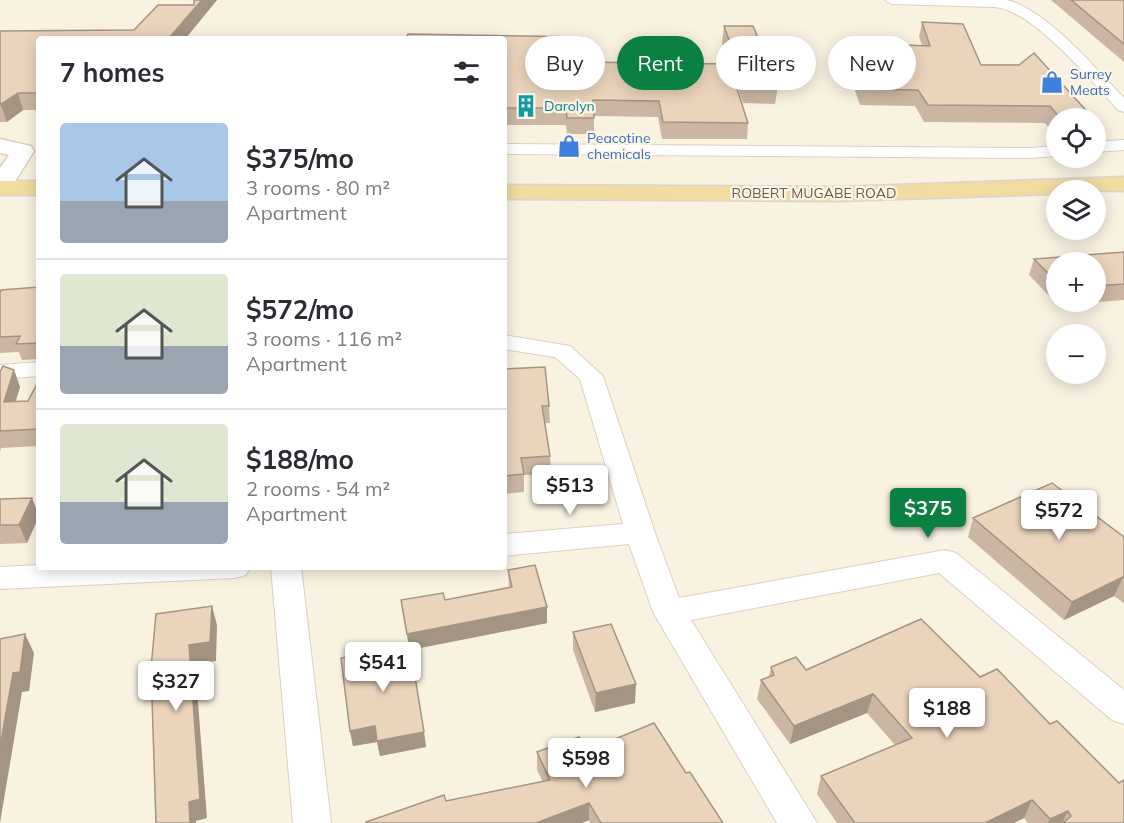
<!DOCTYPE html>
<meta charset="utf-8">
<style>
body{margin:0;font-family:Mulish,sans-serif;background:#f7f7f7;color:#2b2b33;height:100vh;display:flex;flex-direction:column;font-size:22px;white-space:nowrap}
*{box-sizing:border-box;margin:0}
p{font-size:20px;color:#7c7c81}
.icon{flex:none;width:33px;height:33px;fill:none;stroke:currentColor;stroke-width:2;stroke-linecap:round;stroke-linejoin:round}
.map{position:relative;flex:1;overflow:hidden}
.panel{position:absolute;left:36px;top:36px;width:471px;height:534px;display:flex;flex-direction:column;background:#fff;border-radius:6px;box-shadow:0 3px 15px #0003}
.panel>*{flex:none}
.top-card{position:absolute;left:525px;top:36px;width:508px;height:54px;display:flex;gap:12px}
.fabs{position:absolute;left:1046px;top:108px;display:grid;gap:12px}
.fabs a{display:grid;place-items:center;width:60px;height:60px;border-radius:50%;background:#fff;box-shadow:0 3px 15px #0003;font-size:30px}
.price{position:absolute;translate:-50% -51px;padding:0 14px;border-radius:6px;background:#fff;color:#222;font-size:20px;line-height:39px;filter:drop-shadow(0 2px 3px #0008)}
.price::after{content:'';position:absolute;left:50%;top:36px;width:18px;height:14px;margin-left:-9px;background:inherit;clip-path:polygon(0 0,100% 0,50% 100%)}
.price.on{background:#0b8043;color:#fff}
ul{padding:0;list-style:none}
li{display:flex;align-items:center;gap:18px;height:150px;padding:0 24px}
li+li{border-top:2px solid #e1e1e2}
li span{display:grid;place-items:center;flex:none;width:168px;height:120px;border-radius:6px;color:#555}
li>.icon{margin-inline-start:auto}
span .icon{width:72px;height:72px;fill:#fffc;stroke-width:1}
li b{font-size:26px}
h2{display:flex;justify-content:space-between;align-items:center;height:72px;padding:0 24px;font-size:26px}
.tag{padding:0 21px;border-radius:27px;background:#fff;box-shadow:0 3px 15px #0003;font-size:21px;line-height:54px}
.tag.on{background:#0b8043;color:#fff}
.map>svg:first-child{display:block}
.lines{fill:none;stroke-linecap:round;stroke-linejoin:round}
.street-casing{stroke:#dccfbe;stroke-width:2}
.secondary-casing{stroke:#ddceba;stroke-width:3}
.primary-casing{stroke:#d9d4d0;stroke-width:3}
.street{fill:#fff;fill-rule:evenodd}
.secondary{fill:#fff;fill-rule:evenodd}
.primary{fill:#f1dca0;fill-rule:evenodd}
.wall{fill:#cab6a2;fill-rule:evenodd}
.shaded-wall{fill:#a49484}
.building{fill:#ebd4bc;stroke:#a49484;stroke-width:1.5}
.labels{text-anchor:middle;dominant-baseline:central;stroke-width:4.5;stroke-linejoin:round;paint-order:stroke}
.far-shop-label{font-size:14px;fill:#366cbe;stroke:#fcf6e6;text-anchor:start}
.far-culture-label{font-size:14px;fill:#0d838f;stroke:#fcf6e6;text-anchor:start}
.far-street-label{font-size:14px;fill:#6d5b4b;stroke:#fcf6e6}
</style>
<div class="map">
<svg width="1124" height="823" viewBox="0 0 1124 823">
<rect width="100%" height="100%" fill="#f9f2e1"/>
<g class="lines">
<!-- street casing -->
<g class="street-casing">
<path id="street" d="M885,0H1007C1047,10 1095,68 1124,98V112L1118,110C1091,81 1034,11 995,7L892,4Z
M1124,140V150L1095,152V142Z
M504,144L1030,148L1056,146V156L1030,158L504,154Z
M504,335L570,346L603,376L655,533L679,598L945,550L956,553L1124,690V724L1112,720L939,573L691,620L817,823H777L653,612L629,544L504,556V534L623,524L580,379L555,357L504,349Z
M39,362V376L0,379V365Z
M39,565V567H250L246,575L235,578L0,589V567Z
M271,567H301L331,823H293Z"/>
</g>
<!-- secondary casing -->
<g class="secondary-casing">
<path id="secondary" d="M0,139L31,146L34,151L9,191L0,193V168L9,155L0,153Z"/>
</g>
<!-- primary casing -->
<g class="primary-casing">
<path id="primary" d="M1124,177V191L1056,190V194L838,201L504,199V185L838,187Z
M0,181H39V195H0Z"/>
</g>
<!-- street -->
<use href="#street" class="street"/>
<!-- secondary -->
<use href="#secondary" class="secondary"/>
<!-- primary -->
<use href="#primary" class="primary"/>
</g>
<!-- wall -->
<path class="wall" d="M194,0H217L185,39H39V110H23L7,122H0V31L134,30L194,5Z
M1051,0H1124V62Z
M922,22L981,65L1093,118H1056V135H1055L1045,123L924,122L915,106L860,105L844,59L846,43L922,45L919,37Z
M724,26L778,86L775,104L743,103L722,43Z
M504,39L581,62L748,123L747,139H662L658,117L594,116V134H567L566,125H504Z
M1124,252V300L1058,305L1029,275L1034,259ZM1056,262H1095V302H1056Z
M39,287V359L22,360L19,352L0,353V293Z
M504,369L549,406L550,423H545L550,456L551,474L524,475V492L504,494Z
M14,370L20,387L16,401H28L39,380V446L1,448L0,452V372Z
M32,498L39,516L27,543L0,544V499Z
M973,518L1124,537V603L1114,596L1064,620L968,537Z
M508,570L547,607V623L411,650L426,747L380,756L377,742L353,746L350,731L409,646L401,600H445L509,588Z
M921,619L1124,823H1028L1024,818L1014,823H837L817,794L821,776L895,745L867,713L790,744L757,699L761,680L769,677L771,667L806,670Z
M573,632L635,703L595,712L573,650Z
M586,751L686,773L723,823H590L589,820L582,823H366L446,801L543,782L537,770V752Z"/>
<!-- shaded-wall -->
<path class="shaded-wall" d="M202,0H217L185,39H168Z
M18,93L23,110L7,122L1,105Z
M14,370L20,387L10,418L4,402Z
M32,498L39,516L27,543L19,525Z
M1123,577L1114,596L1064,620L1072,602Z
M212,606L217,625L216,661L195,664L207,818L196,821V823H190L189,802V645Z
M547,607V623L409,650L407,634Z
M25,634L34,653L29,691L22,692L0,823V747L13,673Z
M636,684L635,703L595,712L596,693Z
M873,694L867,713L790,744L794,726Z
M375,726L424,732L426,747L380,756L377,742L353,746L350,731Z
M1032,800L1024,818L1014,823H985Z
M589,803V820L582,823H536Z
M1068,811L1062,823H1048L1050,819Z"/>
<!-- building -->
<path class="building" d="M194,0H202L168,39H39V93H18L0,105V31L134,30L158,5H194Z
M1071,0H1124V44Z
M922,22L963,24L981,65H1019L1034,53L1093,118H1060L1050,106L928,105L918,90L863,89L846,43L930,46Z
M724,26H753L778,86L745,85Z
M408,34L582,37L581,62L729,64L748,123L663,122L659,101L593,100L594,118H567L566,108H504V39H406Z
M1124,252V284L1095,286V262H1056V281L1034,259Z
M39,287V343L16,344L20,336L0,337V293L1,290Z
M3,366L14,370L4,402L28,401L39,380V429L0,431V372Z
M545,367L549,406H542L550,456L521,458L524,474L504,476V369Z
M1052,483L1124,537V578L1123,577L1072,602L973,518Z
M32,498L19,525H0V499Z
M535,565L547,607L407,634L401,600L443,593L445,600L512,587L508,570Z
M212,606L210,642L189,645L200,799L189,802L190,823H156L151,668L156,614Z
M921,619L980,677L997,669L1050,724L1057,721L1119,783L1124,780V823H1063L1071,816L1068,811L1050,819L1032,800L985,823H855L821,776L912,738L873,694L794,726L761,680L774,675L771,667L796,657L806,670Z
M611,624L636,684L596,693L573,632Z
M25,634L20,672L13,673L0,747V639Z
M410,646L424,732L377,741L375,726L350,731L341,658Z
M654,723L686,773L690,772L723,823H601L589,803L536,823H366V822L444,795L446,801L550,780L537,752L579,737L586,751Z"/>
<!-- icons -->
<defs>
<g id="shop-bare" transform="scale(1.8)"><path d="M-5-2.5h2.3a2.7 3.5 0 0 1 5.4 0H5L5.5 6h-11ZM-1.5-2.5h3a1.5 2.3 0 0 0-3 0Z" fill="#3f7fe0" stroke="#fcf6e6" stroke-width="2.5" paint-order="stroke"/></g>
<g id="building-bare" transform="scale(1.8)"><path d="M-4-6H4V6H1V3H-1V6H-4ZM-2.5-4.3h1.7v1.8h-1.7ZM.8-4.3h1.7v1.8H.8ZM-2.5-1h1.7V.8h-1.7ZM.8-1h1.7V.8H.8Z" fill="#0f9aa8" stroke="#fcf6e6" stroke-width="2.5" paint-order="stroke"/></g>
</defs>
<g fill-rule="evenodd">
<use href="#shop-bare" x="1052" y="82"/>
<use href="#building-bare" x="526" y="106"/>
<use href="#shop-bare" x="569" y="146"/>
</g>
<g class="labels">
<!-- far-shop labels -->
<g class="far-shop-label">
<text x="1070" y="74">Surrey<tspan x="1070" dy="16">Meats</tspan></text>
<text x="587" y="138">Peacotine<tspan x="587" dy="16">chemicals</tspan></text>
</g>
<!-- far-culture labels -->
<g class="far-culture-label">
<text x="544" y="106">Darolyn</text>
</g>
<!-- far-street labels -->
<g class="far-street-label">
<text x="814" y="193">ROBERT MUGABE ROAD</text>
</g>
</g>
</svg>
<div class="fabs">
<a><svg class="icon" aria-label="locate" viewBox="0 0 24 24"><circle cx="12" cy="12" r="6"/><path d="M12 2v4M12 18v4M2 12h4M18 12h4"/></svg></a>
<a><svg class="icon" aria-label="layers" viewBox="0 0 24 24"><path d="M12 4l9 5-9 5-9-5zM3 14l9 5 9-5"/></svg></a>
<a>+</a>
<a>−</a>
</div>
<b class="price" style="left:570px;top:516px">$513</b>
<b class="price on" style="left:928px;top:539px">$375</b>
<b class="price" style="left:1059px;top:541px">$572</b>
<b class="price" style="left:383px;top:693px">$541</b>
<b class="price" style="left:176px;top:712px">$327</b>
<b class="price" style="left:947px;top:739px">$188</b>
<b class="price" style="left:586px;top:789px">$598</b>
<div class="top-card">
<a class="tag">Buy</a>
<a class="tag on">Rent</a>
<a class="tag">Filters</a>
<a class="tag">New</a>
</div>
<section class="panel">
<h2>7 homes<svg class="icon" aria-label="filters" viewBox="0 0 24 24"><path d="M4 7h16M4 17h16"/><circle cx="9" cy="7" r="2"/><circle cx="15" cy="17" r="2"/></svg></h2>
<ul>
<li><span style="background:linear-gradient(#a9c7e8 65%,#9aa5b1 0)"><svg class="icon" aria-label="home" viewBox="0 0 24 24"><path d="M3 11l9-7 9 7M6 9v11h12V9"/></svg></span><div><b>$375/mo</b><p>3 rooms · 80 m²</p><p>Apartment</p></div></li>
<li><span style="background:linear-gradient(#dfe7d0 60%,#9aa5b1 0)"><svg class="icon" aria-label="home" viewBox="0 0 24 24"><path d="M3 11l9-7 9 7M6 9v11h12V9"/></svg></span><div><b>$572/mo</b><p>3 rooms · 116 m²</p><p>Apartment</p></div></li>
<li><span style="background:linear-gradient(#dfe7d0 65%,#9aa5b1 0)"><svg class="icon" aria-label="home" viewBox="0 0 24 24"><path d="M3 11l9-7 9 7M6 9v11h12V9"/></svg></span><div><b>$188/mo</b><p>2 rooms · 54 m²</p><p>Apartment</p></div></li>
</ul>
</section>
</div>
